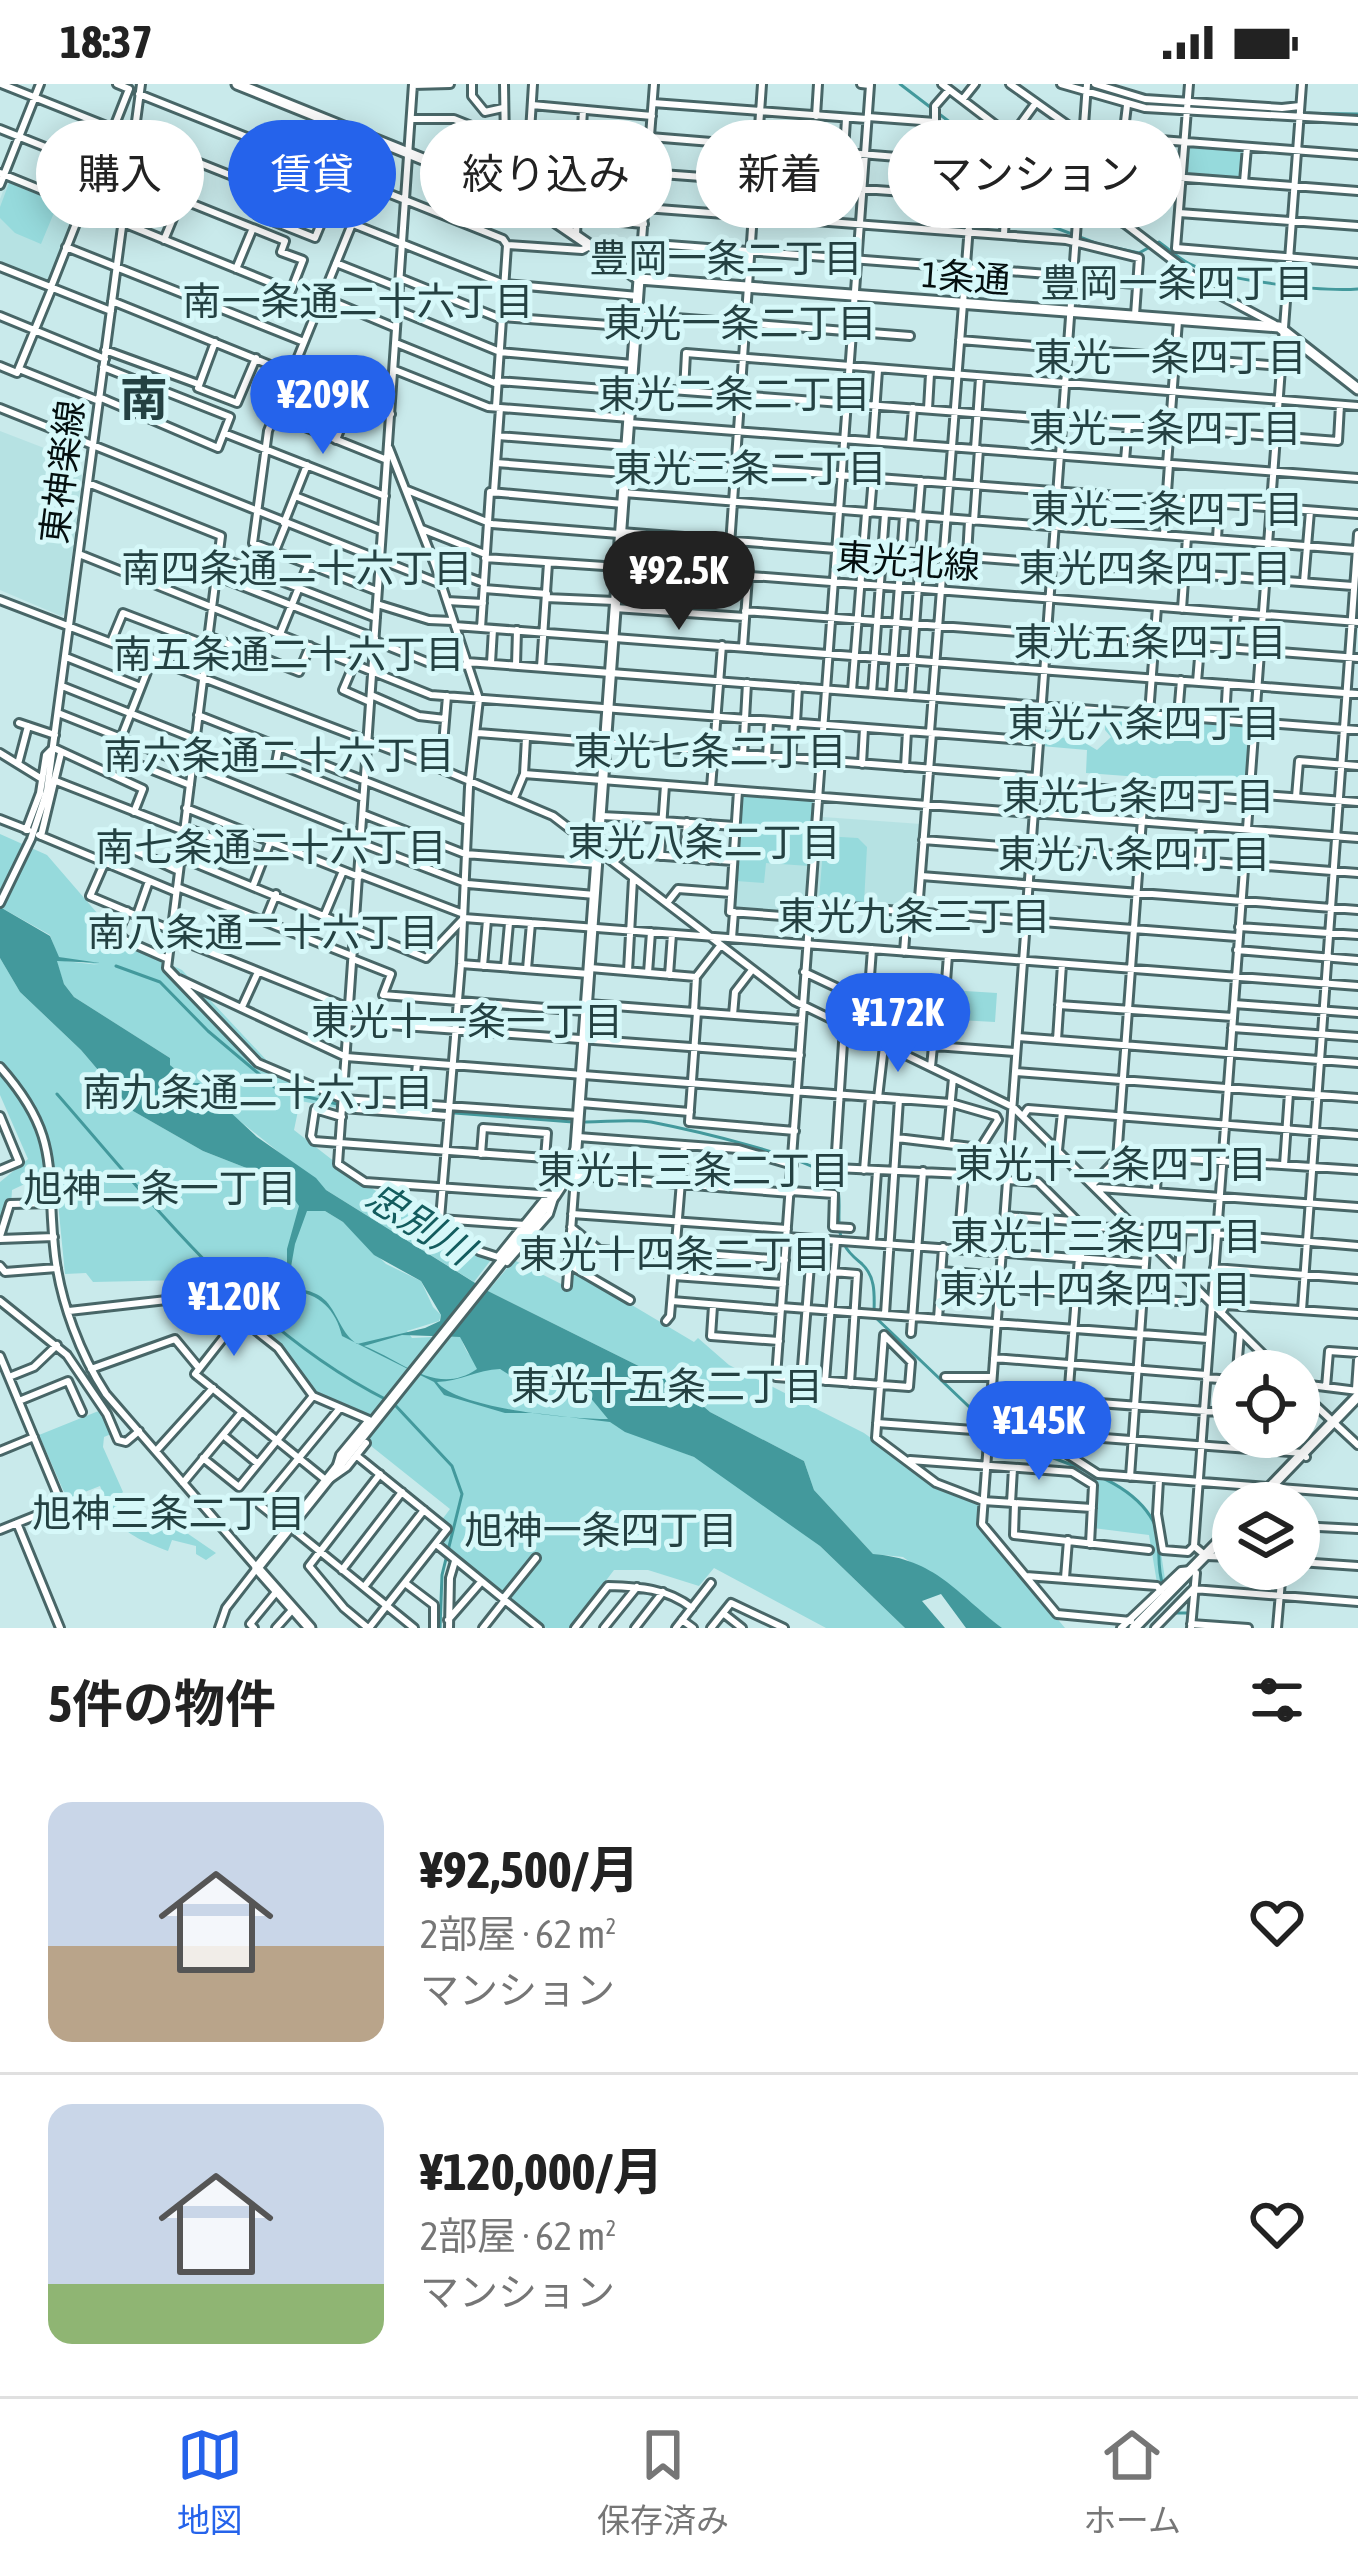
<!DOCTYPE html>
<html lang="ja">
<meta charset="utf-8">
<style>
body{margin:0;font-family:"Asap Condensed","Noto Sans JP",sans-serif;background:#f6f6f6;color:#222;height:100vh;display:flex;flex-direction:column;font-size:45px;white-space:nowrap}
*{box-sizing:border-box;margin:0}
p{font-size:39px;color:#767676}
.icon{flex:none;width:66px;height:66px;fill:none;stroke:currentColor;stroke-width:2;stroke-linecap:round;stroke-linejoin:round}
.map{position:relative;height:1544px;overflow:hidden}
.panel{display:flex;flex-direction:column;background:#fff;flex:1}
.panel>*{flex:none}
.banner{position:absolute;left:36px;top:36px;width:1287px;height:108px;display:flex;gap:24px}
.tools{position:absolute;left:1212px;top:1266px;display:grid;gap:24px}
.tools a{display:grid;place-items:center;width:108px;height:108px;border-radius:50%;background:#fff;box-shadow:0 6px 30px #0003;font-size:60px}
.price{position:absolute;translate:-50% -102px;padding:0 27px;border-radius:42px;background:#2563eb;color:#fff;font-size:39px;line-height:78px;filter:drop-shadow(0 3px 6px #0008)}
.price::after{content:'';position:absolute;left:50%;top:72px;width:36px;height:27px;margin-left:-18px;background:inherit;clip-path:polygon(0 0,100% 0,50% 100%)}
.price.selected{background:#222;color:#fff}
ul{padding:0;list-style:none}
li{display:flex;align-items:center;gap:36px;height:300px;padding:0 48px}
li+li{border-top:3px solid #e0e0e0}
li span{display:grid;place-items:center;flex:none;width:336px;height:240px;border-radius:24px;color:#555}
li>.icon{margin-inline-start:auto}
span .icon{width:144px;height:144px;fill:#fffc;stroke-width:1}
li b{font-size:51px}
h2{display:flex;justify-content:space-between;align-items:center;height:144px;padding:0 48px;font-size:51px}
.pill{padding:0 42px;border-radius:54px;background:#fff;box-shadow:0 6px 30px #0003;font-size:42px;line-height:108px}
.pill.selected{background:#2563eb;color:#fff}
.status{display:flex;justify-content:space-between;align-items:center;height:84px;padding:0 60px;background:#fff;direction:ltr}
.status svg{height:33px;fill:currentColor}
.tabs{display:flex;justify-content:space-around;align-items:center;height:168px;border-top:3px solid #e0e0e0;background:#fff;font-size:33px;color:#767676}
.tabs a{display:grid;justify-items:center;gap:6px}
.tabs .selected{color:#2563eb}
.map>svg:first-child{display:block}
.built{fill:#b6e2e3}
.green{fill:#96dadc}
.water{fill:#43999c;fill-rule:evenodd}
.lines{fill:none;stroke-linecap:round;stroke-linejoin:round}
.stream{stroke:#43999c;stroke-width:3}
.minor-casing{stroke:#486667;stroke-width:12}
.major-casing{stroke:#486667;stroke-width:15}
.minor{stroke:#fff;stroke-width:6}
.major{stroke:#fff;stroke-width:9}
.labels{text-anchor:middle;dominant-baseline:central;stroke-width:10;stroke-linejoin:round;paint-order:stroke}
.street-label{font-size:36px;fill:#040f0f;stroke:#d6f8f9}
.neighbourhood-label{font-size:39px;fill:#244142;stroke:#d6f8f9}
.water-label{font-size:39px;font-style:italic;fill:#135c5e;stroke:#d6f8f9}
.district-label{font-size:48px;font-weight:bold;fill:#244142;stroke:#d6f8f9}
</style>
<div class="status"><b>18:37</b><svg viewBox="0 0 49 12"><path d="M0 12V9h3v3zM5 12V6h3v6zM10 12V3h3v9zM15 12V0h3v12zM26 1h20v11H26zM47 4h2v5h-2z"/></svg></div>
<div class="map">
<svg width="1358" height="1544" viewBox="0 0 1358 1544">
<rect width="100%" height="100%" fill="#c9eaeb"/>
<!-- built -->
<path class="built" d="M7,97L75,125L48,197L0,177V115Z
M0,347L57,369L54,379L82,391L65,529L61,532L0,506Z
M742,711L813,716L805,832L733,826Z
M823,733L921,740L915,822L816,818Z"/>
<!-- green -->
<path class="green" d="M1188,61L1243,65L1241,95L1185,91Z
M9,99L58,119L41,160L15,149L0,134V123Z
M1044,623L1253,639L1248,701L1086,689L1087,666L1041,662L1042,645L1051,646L1055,654L1085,653V659L1097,666L1111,653L1105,646V638L1057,629L1051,638L1043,637Z
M742,711L813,716L809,782L766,779L764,799L736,797Z
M0,750L47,771L123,859L182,886L271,981L340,1007L339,1024L300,1017L294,1046C357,1096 420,1143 497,1168L474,1198L326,1106L170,981V974L74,913L64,900L56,876L99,881L58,873L50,851L0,823Z
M824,752L858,754L867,763L864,819L819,816Z
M0,874L20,908L81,966L133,1027L203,1067L264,1091L286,1104L300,1122L325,1127L343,1138L386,1180L421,1197L433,1223L441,1231L439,1237L407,1247L412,1254L433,1253L369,1333L314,1310L283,1264L211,1206L184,1196L93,1198L86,1189L65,1190L55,1088L45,1043L34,1022L0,977Z
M949,906L997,909L995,938L941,935L942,916Z
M0,987L41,1045L48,1089L12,1106L10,1137L0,1162V1098L28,1075L0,1011Z
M514,1176L571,1205L573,1186L694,1258L698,1254L729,1281L864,1349L934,1400L979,1418L980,1442L1065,1544H992L990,1535L903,1473L873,1470L814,1406L804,1377L710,1328L681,1303L488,1207Z
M451,1253H461C468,1279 481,1279 503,1286C518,1291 504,1293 520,1294C536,1296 554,1289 570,1289L616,1342L694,1373L753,1412L820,1462L905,1544H826L714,1484L699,1502L648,1486H614L570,1544H546L440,1460L450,1445L441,1437L450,1425L366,1358Z
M101,1326L111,1350L104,1353L103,1363L123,1408L115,1416L149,1443L173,1430L188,1439L181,1445L216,1469L206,1476L196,1470V1462L172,1456L168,1467C124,1450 118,1446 100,1402L67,1415L39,1351Z
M1079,1382L1120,1402L1156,1436L1165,1495L1157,1499L1149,1451L1093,1444L1097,1398L1076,1386Z"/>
<!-- water -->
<path class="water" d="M0,823L50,852L59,873L100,879L57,877L64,900L74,913L170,974V981L192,999H199L257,1053L316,1094L326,1106L488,1207L681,1303L710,1328L804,1377L814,1406L873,1470C936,1475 956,1509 1002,1544H966L941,1510L922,1517L945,1544H905L820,1462L694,1373L625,1348L610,1338L534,1329H505L444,1311L434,1298L342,1252C336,1226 319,1209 292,1207L280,1196L287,1191V1165L299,1122L286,1104L264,1091L203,1067L133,1027L81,966L20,908L0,874ZM307,1127H325L343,1138L374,1171L421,1197L441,1231L440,1237L425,1244L357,1260C341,1249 339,1232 326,1217C314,1205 301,1207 288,1200L295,1160ZM402,1251L460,1253L477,1285C437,1313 401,1276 364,1262ZM500,1285L516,1295L570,1289L608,1335C573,1336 456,1324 437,1298C461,1297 477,1286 500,1285Z"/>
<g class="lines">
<!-- stream -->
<path class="stream" d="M900,0L968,52L988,104L1004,124L1098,160L1139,169L1159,158C1169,165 1179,175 1190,180C1221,196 1322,208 1358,205
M1075,0L1141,19L1236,26
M1288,29L1358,30
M116,882L160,898L208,947L278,1006L337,1020L573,1038
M57,1010C156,1123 250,1247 387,1316
M586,1038C607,1038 630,1035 651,1038C682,1044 819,1074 834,1097C845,1114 833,1140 844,1160C848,1169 855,1174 862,1180C877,1194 874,1214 874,1232L985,1338
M395,1321L452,1382L462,1410L442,1491L440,1544
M993,1344C1036,1379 1124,1383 1153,1437C1163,1455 1155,1481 1163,1501
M1174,1529H1188"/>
<!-- minor casing -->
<g class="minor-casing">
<path id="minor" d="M1,0L504,200L638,212
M413,0L338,1080L365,1098L555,1111L549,1130L507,1178
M472,0V12L485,28L503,24
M533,0L529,64L649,73
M861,0L870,1L776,1293L909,1303L911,1278L884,1251
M942,0L1214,208L1274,240
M1010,0L1083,52
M1061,0L1145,24L1358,36
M1087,0L982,1440L1057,1530L1131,1537
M1095,0L1145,15L1282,24L1300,22
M413,1L450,0
M139,10L503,155L507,161L496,323
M963,15L975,0
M653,19L867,35
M532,21L652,32
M816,32L818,0
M868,33L935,38V22L949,6
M411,35H454L489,49L504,40
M0,45L128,96
M650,53L1008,82L1004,150
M1011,53L1035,20
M1121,53L1358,71
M844,67L846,35
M990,78L992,40
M1080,86L1358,107
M1119,88L1127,21
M0,89L291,207L303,176L281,168L285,157L128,94
M648,89L971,113
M1244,98L1247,63
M488,100L505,62L504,0
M0,101L40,0
M578,103L646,108
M267,106L257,131L315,154L325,130
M645,124L1066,156L1139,174L1135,231
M1179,129L1358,142
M1040,131L1044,76
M576,134L644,140
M1123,139L1140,116L1142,90
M352,140L268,347L253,459L377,507
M576,150L583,26
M164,156L181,115
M642,159L1074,192
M507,161L582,166L592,161
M66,163L304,258
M1176,164L1358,179
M1176,164L1189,0
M336,179L399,204
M0,183L111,227
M236,185L253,144
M400,194L501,235
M639,195L654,0
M1073,195L1136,200
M51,203L129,5L117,0
M322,213L396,244
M112,217L391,330
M400,227L500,268L633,280
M637,231L910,252
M0,232L105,275
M502,233L636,243
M960,256L1281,282
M215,258L198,304L237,319L256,274
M396,259L497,300
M105,266L198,300
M0,282L17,289L52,204
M19,285L99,317
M395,286L488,323L630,334
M497,297L631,307
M632,303L1338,357L1340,321
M684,307L686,269L1358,322
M99,313L218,364L230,333L103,283
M0,324L441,500
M928,325L930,290
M275,331L387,376
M629,339L1358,394
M302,342L318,301
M224,349L385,412
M498,352L628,362
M336,356L352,314
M873,357L878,286
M910,360L913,324
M389,364L435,481L479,615L469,703L461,880L440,1135L525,1141
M975,365L980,294
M627,375L1358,430
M1125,376L1128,341
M496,379L624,389
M1167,380L1178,237
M88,399L221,452L167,884L258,979L343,1015L579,1031
M407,406L492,440L619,450
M494,408L500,324
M624,409L1356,466
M295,412L381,446
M870,429L873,393
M918,433L921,397
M974,437L979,365
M284,439L307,381
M422,445L485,470
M621,448L836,465
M1164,451L1169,380
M1217,455L1219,420
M836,463L1353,502
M275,467L286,440
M79,470L431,611L1039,657
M967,472L969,437
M219,473L376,534
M485,474L619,483
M435,481L484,499
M619,482L1358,538
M728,490L762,0
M216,492L375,554
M1304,498L1310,427
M484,505L547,510
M546,514L615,517
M0,516L441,685L553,732L794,917L1013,1023L1280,1287
M447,517L483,519
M377,520L429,536L453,537
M615,524L745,533
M1182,525L1187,453
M745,527L1358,574
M455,542L1358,610
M481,544L490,408L623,420
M280,550L308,481
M208,552L299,588L310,562
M375,557L427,578L468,582
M111,558L123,529L207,561
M743,563L748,492
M1233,564L1236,529
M66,573L141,603
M467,578L1358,646
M491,579L493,545
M354,580L343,606L370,618
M516,581L517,546
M541,583L548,479
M1197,598L1200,562
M62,602L195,655
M852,607L866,429
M872,609L885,430
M891,610L904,432
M371,611L419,632L445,635
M910,612L923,433
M58,629L192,682
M1149,630L1157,523
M198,631L467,737
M1178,632L1181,596
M1225,636L1227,600
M19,639L55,651
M796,639L798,603
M930,648L974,77
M478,649L1036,693
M121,654L152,575
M134,659L127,676L190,701
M279,663L276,679L363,714
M54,664L143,705L134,728
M0,669L42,695
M743,671L747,599
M767,673L769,637
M791,675L794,639
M18,680L28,642
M862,680L864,644
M192,683L361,751
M905,683L907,647
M441,685L447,612
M524,690L1358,754
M56,697L184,747
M1036,700L1248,716
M711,704L722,561
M738,707L730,828L809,834
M1249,710L1358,718
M1296,713L1299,677L1358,682
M514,714L524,690L526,654
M186,724L359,793
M363,730L465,770L598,780
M601,732L663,735
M0,735L28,746
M662,737L735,742
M184,743L264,774
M26,746L40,709L46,671L51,666
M39,751L176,808
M41,752L61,669
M923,756L1358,789
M361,759L468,800L595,811
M660,772L665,701
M180,773L426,874L464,834L1358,902
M684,774L687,738
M708,776L710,740
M615,777L623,769L733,777
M1199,777L1201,742
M104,780L90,812L171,846
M108,780L116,758L179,787
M359,790L461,829
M921,792L1358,826
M253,802L270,758
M177,803L352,872
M0,819L31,755L47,707L141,0
M667,819L678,805L731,809
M810,820L1237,853
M127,827L118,849L125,856L166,874
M918,827L932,649
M325,830L343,787
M137,831L149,797
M265,837L276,810
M1239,843L1358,851
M170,852L349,924
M732,854L734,828
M1237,866L1358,876
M904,868L907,827
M353,875L391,890L383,911L584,927
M461,880L589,890
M483,882L487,836
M505,883L509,839
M590,884L696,893
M527,885L531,839
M628,887L633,795
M804,888L838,904L945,911L948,871
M648,889L651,848
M669,891L672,850
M179,895L346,973L951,1019L996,1032L998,1036L964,1090L958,1164
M588,920L802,936
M1234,920L1358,929
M1059,921L1233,933
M242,923L258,888
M694,928L696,893L720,862
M697,928L689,1038L795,1047
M733,931L735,908L752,886
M348,938L800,971
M844,943L835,1084L964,1090
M1232,944L1358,953
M851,946L869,906L872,865
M1018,953L1358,979
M1057,956L1062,880
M935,962L1015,968
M0,983C63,1054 45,1087 55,1172C61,1219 80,1270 106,1310L257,1484L226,1524L219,1544
M931,983L938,910
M1015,988L1358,1014
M878,1014L884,962
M581,1019L690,1028
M413,1021L417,979
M343,1024L447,1032
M0,1032L19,1078L0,1086
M1023,1032L1028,1025L1358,1051
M342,1033L315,1025L311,1052L314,1057L340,1059L573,1076
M578,1053L738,1065L793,1081
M897,1054L980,1064
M947,1058L953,994
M1058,1066L1062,1028
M481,1070L483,1044L547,1049L545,1074
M1284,1081L1289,1009
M864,1086L870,1013
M568,1091L791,1109
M1007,1096L1038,1098L1083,1143L1217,1147
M1092,1101L1117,1075L1144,708
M1099,1104L1358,1123
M791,1107L834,1110L833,1143L850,1144
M1156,1107L1158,1073L1358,1086
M572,1130L787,1145
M1005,1132L1073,1137
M571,1143L599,1166L676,1171
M1217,1150L1358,1162
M0,1152L10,1120L53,1119
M786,1153L1145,1179
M0,1155L54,1153
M872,1158L877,1087
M479,1167L498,1173
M676,1168L785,1176
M498,1173L548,1111
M1079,1173L1064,1368L1098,1390L1358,1410
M1081,1173L1083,1143
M568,1180L630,1216
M0,1182L5,1188L57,1184
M1214,1184L1358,1195
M942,1187L998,1192
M1179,1187L1182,1145
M833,1188L857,1190L850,1299
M674,1192L783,1200
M567,1202L575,1093
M999,1204L1192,1218L1201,1210
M940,1210L998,1215
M0,1217L67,1271L107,1330L118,1356L126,1358L139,1347
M672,1217L781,1226
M713,1222L711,1252L779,1257
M781,1223L1208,1255
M1302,1226L1358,450
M69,1227L211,1211L278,1264L313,1312L369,1336L340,1371L337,1381
M1221,1229L1226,1221L1358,1230
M885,1230L899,1015
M239,1234L195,1290L327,1397L347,1383L366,1359
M938,1235L943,1163
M666,1237L670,1232L684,1061
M911,1249L923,1087
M884,1251L876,1354L936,1399L983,1417L1092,1424
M0,1272L62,1421L0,1446
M994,1274L1206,1291
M91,1285L175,1255L199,1284
M1237,1287L1240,1249
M9,1293L34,1283L57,1261
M945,1293H992
M1206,1294L1233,1296
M801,1296L812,1155
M825,1297L836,1157
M1326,1303L1329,1267L1358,1269
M1356,1305L1358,1276
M1299,1306L1358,1361
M1301,1309L1310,1301L1358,1307
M991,1311L1233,1329
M19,1317L68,1297L82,1328
M990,1333L1011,1347L1303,1369L1306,1373
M1299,1334H1306L1316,1325
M877,1339L987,1347
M223,1351L257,1379
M0,1367L34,1353
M156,1367L213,1304
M357,1372L447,1445L369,1544
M203,1374L239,1403L313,1312
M910,1376L1072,1388L1093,1401L1090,1460
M1130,1393L1146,1166L1151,1160
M1159,1396L1157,1430L1163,1466L1188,1468L1194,1462
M183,1399L242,1328
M1011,1419L1013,1384
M1015,1419L1014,1451L1149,1466
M17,1439L60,1544
M1299,1442L1358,1445
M290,1443L414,1544
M289,1444L260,1421L340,1324
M436,1460L539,1544
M1194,1462L1302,0
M1194,1462L1206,1472L1233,1473
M1299,1478L1358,1482
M342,1486L402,1408
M1026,1492L1157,1502L1161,1507
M1065,1494L1068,1456
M405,1499L434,1521V1544
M364,1503L424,1426
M1193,1505L1358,1518
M503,1515L536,1474
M723,1529L742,1544
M448,1536L481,1498
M682,1536L693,1544
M1191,1540L1248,1544
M254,1544L250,1540L277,1507
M276,1544L293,1525
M368,1544L344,1524L309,1482L380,1390
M449,1544L450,1494L455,1477
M483,1544L505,1516
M575,1544L608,1502C639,1503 667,1504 692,1524
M604,1544L637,1503
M635,1544L663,1508
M676,1544L711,1499
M711,1544L731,1519L784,1544
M1121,1544L1181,1487L1191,1486
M1155,1544L1191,1507
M1191,1544L1196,1489
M1277,1544L1282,1485"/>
</g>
<!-- major casing -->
<g class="major-casing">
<path id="major" d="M237,0L522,115L639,195L1279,243L1358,305
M1255,1419L1358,1312
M310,1544L257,1484L555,1111L568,1091L576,1064L639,195
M1134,1544L1233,1443"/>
</g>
<!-- minor -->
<use href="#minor" class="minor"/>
<!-- major -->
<use href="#major" class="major"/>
</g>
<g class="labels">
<!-- street labels -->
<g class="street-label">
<text transform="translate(966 193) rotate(4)">1条通</text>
<text transform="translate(62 388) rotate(-83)">東神楽線</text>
<text transform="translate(908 477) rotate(4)">東光北線</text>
</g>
<!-- neighbourhood labels -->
<g class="neighbourhood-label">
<text x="726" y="174">豊岡一条二丁目</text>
<text x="1177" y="199">豊岡一条四丁目</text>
<text x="358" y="217">南一条通二十六丁目</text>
<text x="740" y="239">東光一条二丁目</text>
<text x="1170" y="273">東光一条四丁目</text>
<text x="734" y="310">東光二条二丁目</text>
<text x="1165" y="344">東光二条四丁目</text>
<text x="750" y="384">東光三条二丁目</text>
<text x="1167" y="425">東光三条四丁目</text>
<text x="297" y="484">南四条通二十六丁目</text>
<text x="1155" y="484">東光四条四丁目</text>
<text x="1150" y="558">東光五条四丁目</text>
<text x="289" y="570">南五条通二十六丁目</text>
<text x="1144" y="639">東光六条四丁目</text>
<text x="710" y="667">東光七条二丁目</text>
<text x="279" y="671">南六条通二十六丁目</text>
<text x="1138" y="712">東光七条四丁目</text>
<text x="704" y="758">東光八条二丁目</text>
<text x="271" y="763">南七条通二十六丁目</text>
<text x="1134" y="770">東光八条四丁目</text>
<text x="914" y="832">東光九条三丁目</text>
<text x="263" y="848">南八条通二十六丁目</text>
<text x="467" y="937">東光十一条一丁目</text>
<text x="258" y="1008">南九条通二十六丁目</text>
<text x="1111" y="1080">東光十二条四丁目</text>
<text x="693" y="1086">東光十三条二丁目</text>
<text x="160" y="1104">旭神二条一丁目</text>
<text x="1106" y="1152">東光十三条四丁目</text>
<text x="675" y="1170">東光十四条二丁目</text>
<text x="1095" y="1205">東光十四条四丁目</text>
<text x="667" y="1302">東光十五条二丁目</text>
<text x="169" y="1429">旭神三条二丁目</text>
<text x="601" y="1446">旭神一条四丁目</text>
</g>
<!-- water labels -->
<g class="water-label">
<text transform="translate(420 1139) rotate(32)">忠別川</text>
</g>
<!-- district labels -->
<g class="district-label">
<text x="144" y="314">南</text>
</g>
</g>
</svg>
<div class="tools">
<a><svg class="icon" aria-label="locate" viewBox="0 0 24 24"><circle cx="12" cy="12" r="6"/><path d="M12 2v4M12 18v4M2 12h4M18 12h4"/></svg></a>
<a><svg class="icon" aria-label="layers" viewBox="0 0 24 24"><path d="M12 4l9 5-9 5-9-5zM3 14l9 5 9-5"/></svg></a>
</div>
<b class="price" style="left:323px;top:373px">¥209K</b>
<b class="price selected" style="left:679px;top:549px">¥92.5K</b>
<b class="price" style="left:898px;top:991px">¥172K</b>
<b class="price" style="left:234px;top:1275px">¥120K</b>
<b class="price" style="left:1039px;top:1399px">¥145K</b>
<div class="banner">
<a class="pill">購入</a>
<a class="pill selected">賃貸</a>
<a class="pill">絞り込み</a>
<a class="pill">新着</a>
<a class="pill">マンション</a>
</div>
</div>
<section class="panel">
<h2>5件の物件<svg class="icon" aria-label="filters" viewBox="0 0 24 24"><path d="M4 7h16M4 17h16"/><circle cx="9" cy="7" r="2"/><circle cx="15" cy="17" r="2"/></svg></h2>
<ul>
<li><span style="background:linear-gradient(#c9d6e8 60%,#b9a48a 0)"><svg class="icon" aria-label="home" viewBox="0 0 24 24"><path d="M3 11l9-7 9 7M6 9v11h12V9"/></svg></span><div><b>¥92,500/月</b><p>2部屋 · 62 m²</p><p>マンション</p></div><svg class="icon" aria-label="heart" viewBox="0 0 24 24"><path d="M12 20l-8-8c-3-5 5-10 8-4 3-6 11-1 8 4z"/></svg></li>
<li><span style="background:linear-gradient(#c9d6e8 75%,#8fb573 0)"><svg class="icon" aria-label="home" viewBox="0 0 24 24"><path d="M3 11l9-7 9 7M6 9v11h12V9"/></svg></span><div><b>¥120,000/月</b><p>2部屋 · 62 m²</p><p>マンション</p></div><svg class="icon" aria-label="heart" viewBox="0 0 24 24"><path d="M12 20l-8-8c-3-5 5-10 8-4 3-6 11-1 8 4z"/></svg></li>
</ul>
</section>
<nav class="tabs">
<a class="selected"><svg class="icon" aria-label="map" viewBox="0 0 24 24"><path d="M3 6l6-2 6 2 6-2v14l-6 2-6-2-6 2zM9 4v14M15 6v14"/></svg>地図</a>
<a><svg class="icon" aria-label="saved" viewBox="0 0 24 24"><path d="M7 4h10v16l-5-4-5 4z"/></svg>保存済み</a>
<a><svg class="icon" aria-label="home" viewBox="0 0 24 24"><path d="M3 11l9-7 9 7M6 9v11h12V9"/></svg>ホーム</a>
</nav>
